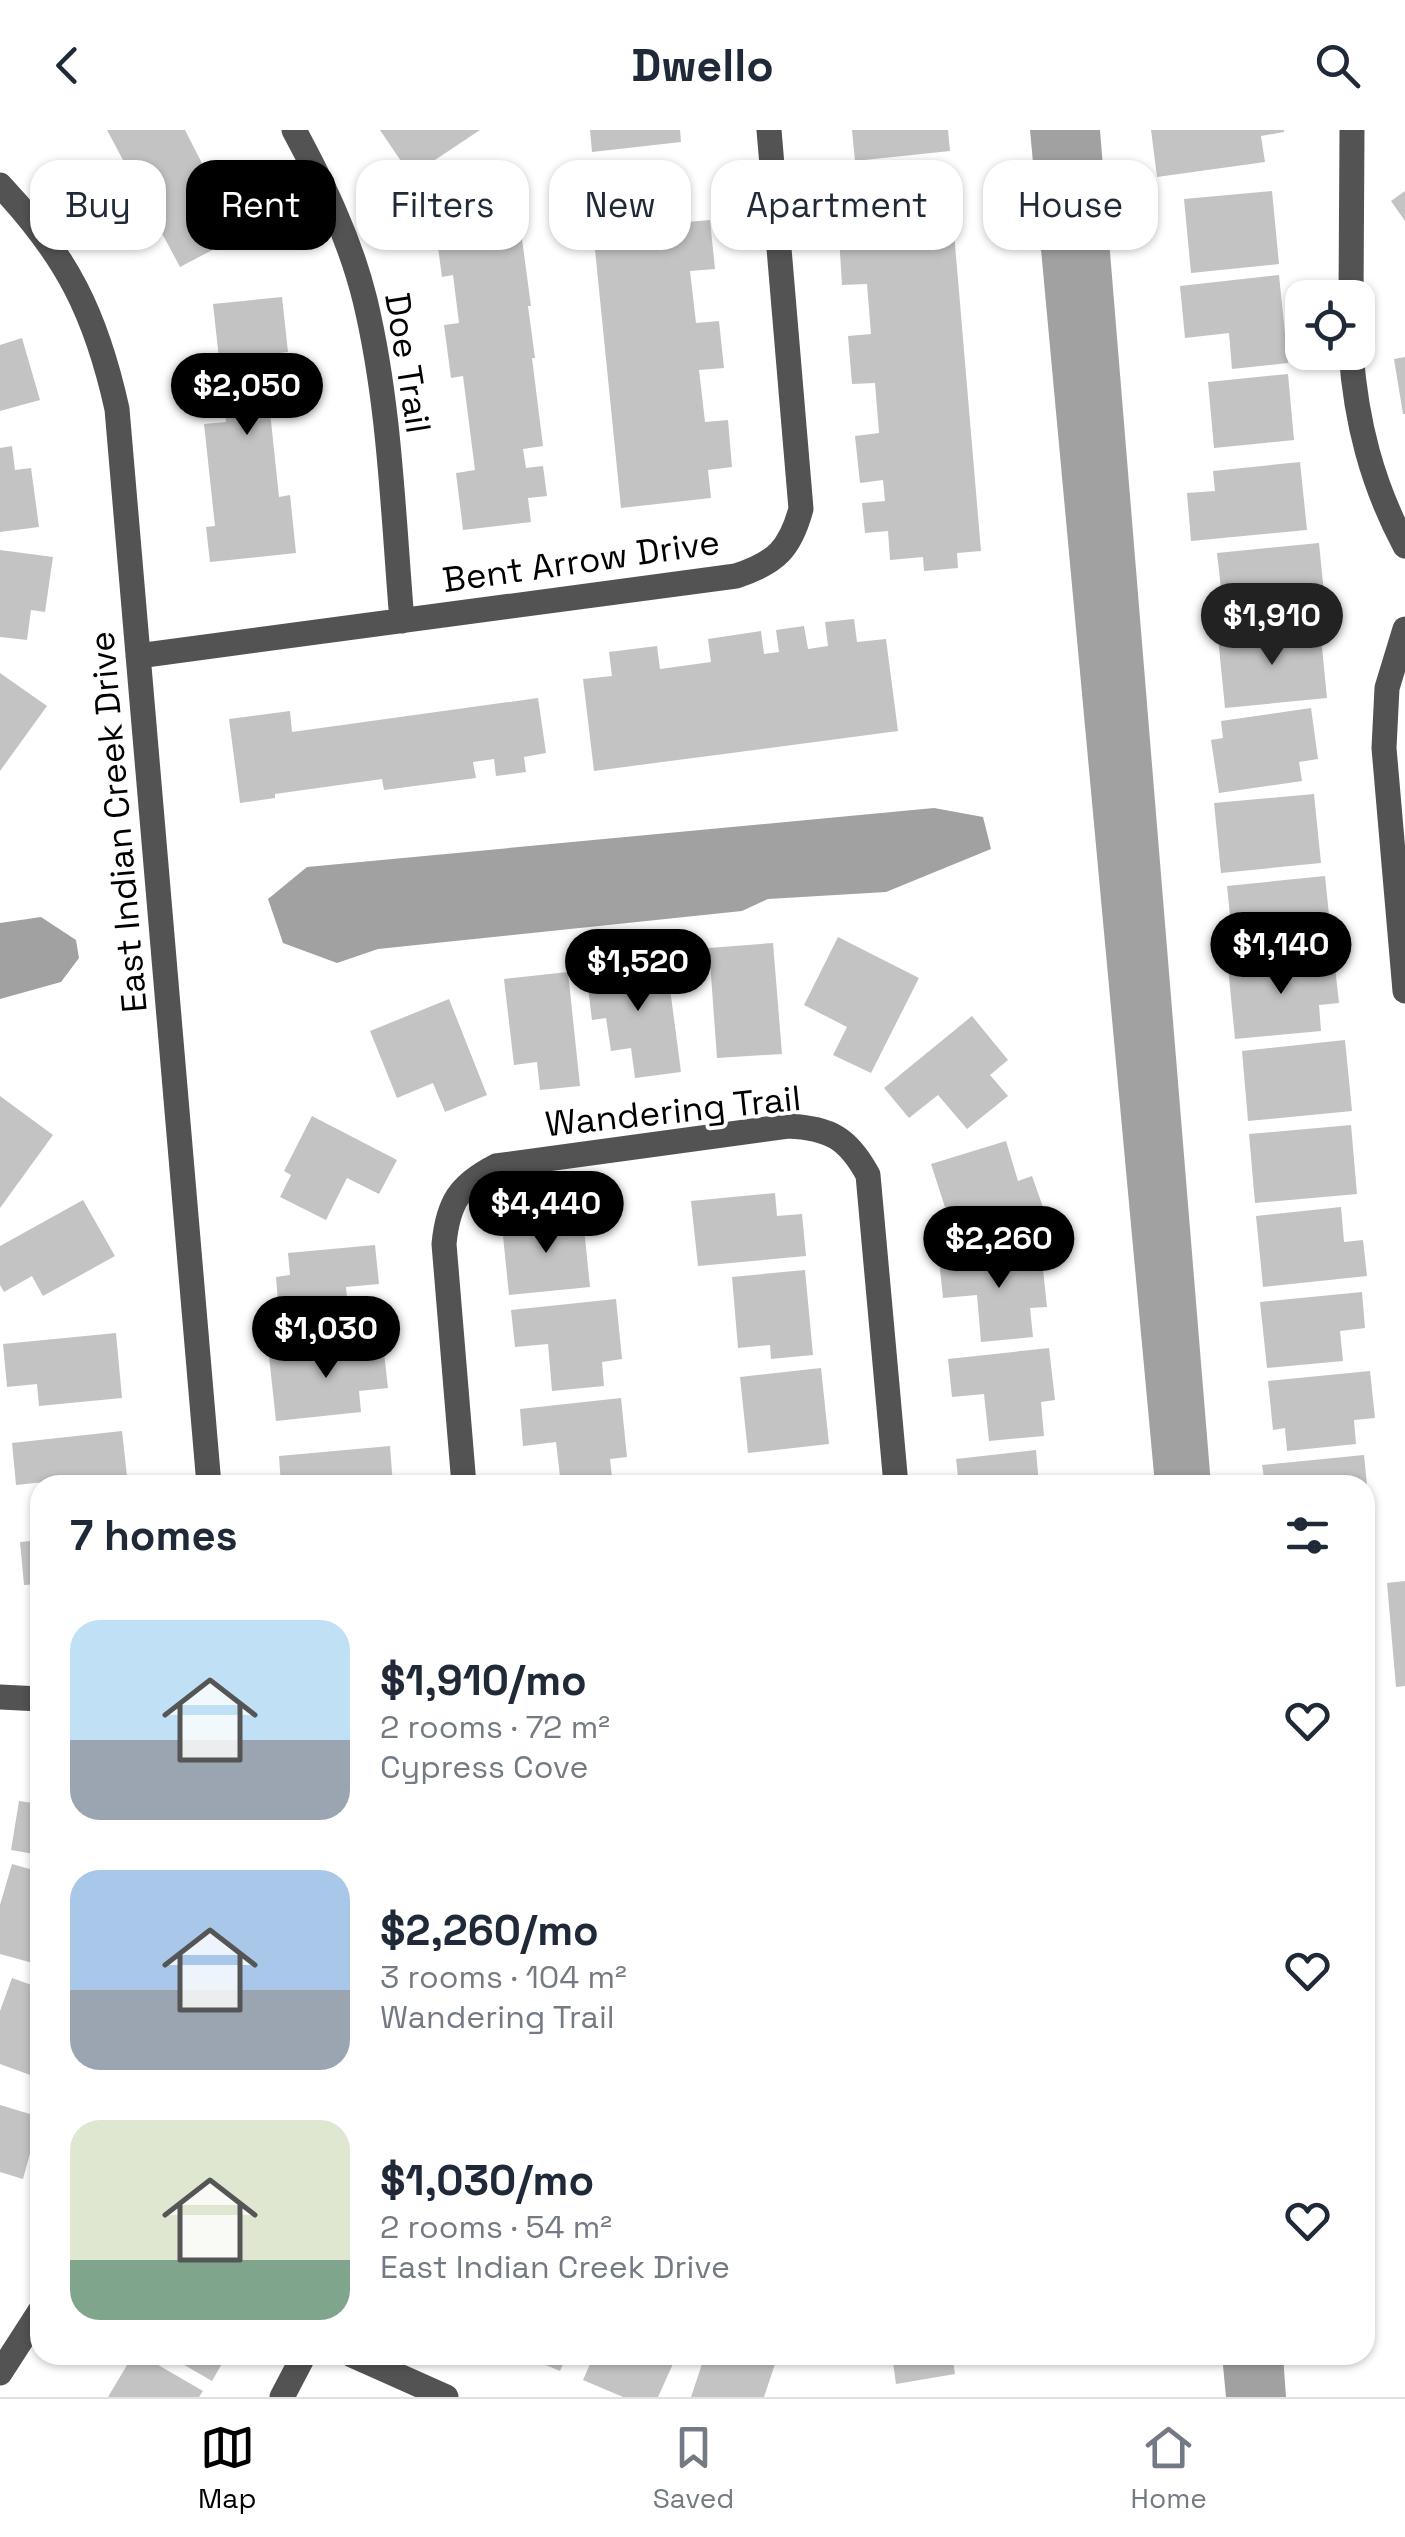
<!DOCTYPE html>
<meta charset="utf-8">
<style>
body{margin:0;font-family:"Space Grotesk",sans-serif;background:#f6f6f7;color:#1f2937;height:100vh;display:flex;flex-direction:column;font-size:38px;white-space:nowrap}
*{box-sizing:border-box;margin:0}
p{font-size:32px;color:#747a83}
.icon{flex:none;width:55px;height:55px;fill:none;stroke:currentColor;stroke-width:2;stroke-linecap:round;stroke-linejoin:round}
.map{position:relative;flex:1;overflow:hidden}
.drawer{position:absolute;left:30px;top:1345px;width:1345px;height:890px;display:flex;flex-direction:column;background:#fff;border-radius:30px;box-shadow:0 2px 8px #0004}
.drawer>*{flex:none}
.top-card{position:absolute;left:30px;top:30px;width:1345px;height:90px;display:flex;gap:20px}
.buttons{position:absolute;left:1285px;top:150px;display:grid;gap:20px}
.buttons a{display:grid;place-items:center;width:90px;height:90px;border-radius:20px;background:#fff;box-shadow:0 2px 8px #0004;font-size:50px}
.price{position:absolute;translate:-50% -85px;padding:0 22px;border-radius:35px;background:#000;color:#fff;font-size:32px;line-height:65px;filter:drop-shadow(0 2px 5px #0008)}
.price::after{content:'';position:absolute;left:50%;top:60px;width:30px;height:22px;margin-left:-15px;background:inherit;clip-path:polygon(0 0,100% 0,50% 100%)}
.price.current{background:#222;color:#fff}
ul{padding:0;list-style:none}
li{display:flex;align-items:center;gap:30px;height:250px;padding:0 40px}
li span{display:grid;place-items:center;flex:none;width:280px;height:200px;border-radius:30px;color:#555}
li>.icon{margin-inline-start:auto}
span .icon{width:120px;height:120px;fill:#fffc;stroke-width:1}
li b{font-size:42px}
h2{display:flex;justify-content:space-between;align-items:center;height:120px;padding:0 40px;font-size:42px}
.tag{padding:0 35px;border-radius:30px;background:#fff;box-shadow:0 2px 8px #0004;font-size:35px;line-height:90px}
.tag.current{background:#000;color:#fff}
header{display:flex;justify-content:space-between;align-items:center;height:130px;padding:0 40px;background:#fff;font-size:45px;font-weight:700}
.tab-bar{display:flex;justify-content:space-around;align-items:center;height:140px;border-top:2px solid #e0e1e3;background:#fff;font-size:28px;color:#747a83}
.tab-bar a{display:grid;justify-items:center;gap:5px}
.tab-bar .current{color:#000}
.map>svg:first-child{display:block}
.water{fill:#a1a1a1}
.building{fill:#c3c3c3}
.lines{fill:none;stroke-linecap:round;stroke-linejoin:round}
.minor{stroke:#535353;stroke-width:25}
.labels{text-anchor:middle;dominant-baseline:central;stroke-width:8;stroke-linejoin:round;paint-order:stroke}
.street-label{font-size:35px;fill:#000;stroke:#fff}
</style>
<header><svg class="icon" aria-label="back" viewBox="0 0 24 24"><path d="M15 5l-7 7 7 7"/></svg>Dwello<svg class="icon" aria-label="search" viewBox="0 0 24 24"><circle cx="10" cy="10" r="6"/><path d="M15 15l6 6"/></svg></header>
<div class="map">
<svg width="1405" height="2267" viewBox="0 0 1405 2267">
<rect width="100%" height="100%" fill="#fff"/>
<!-- water -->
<path class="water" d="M1030,0H1100L1211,1355H1155Z
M934,678L983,687L991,719L886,762L768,769L742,781L378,819L337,833L283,813L268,769L307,737Z
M41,787L76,810L79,828L61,852L0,869V793Z
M1222,2225H1283L1286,2267H1226Z"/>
<!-- building -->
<path class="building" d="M107,0H185L211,51L235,39L264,93L180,137Z
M380,0H480L411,46Z
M590,0H680L681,12L592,22Z
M852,0H948L950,21L855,31Z
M1151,0H1284V2L1261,6L1265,32L1157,47Z
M684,61L687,92L710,90L715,139L690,141L696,193L719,191L724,238L699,240L705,292L728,290L732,337L708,340L711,368L621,378L590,70Z
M1272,61L1279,134L1191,143L1184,69Z
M1405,61V91L1391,71Z
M951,67L981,421L957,423L958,438L924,441L923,427L890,430L888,401L865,403L862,373L885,371L883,350L860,353L855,306L879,303L875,253L852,254L848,206L871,204L867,154L842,155L839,107L862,105L860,75Z
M503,86L506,111L522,109L531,176H528L535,228H532L543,316L523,319L526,338L543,336L547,366L528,368L531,392L463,400L456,343L475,340L463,246L451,248L444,195L459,193L453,145L442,147L435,95Z
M1279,145L1288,233L1232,239L1229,203L1185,208L1180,156Z
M282,167L288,222L264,225L279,367L290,365L296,423L210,432L206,397L215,396L204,294L226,292L213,174Z
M22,208L40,270L0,281V215Z
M1405,227V284H1403L1394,229Z
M1288,244L1294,310L1214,318L1208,252Z
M12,316L15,340L31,338L39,397L0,402V318Z
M1300,332L1307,400L1191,411L1187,363L1215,361L1213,341Z
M1319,413L1326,483L1225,494L1217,423Z
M0,420L53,427L45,482L31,480L27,510L0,507Z
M854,489L857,512L886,509L898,601L594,641L583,549L612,546L609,522L657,516L660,539L711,532L708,509L761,501L764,524L779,522L776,500L804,496L808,519L828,516L825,492Z
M1320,497L1327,568L1225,578L1218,507Z
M0,543L47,576L0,641Z
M538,568L546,623L524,627L526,642L496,646L494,629L473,632L476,648L384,660L382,649L275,664V668L240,673L229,589L290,581L292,602Z
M1311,578L1318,629L1299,632L1302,651L1219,663L1211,610L1223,608L1221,591Z
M1314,664L1321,733L1221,743L1214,673Z
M1325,746L1329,785L1306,788L1309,819L1234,826L1227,756Z
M838,807L919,848L871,943L833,925L847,897L804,875Z
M773,813L782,924L717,928L709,818Z
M666,828L681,942L635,948L631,918L611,921L606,888L592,890L587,850L601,848L599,837Z
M1334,828L1339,873L1319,875L1321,901L1235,909L1228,837Z
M568,842L580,956L540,960L537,932L514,935L504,849Z
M449,869L487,965L445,982L433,953L397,968L370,901Z
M972,886L1008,930L990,945L1008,966L967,999L938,965L909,988L884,958Z
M1345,910L1352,981L1248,991L1242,921Z
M0,966L53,1005L0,1078Z
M312,986L397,1030L379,1064L347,1048L326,1090L280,1067L291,1045L284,1041Z
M1351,995L1357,1064L1255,1073L1249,1004Z
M1006,1011L1018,1051L1032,1046L1043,1077L954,1105L931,1034Z
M775,1063L777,1086L802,1084L806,1126L698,1136L691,1071Z
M83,1070L115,1126L43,1166L32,1146L4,1162L0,1155V1116Z
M1341,1077L1344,1112L1363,1110L1367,1146L1263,1157L1256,1086Z
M583,1088L590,1157L509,1165L502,1096Z
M375,1115L379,1154L346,1157L350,1203L297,1208L294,1182L279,1183L276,1147L290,1145L288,1123Z
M1041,1120L1047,1177L1030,1178L1033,1207L981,1212L977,1165L943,1168L939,1130Z
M805,1140L813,1225L771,1229L770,1215L738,1218L732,1147Z
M1362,1162L1365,1198L1340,1201L1343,1231L1267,1238L1260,1172Z
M616,1169L622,1229L602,1232L604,1256L552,1261L548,1214L515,1217L511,1180Z
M116,1203L122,1268L39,1276L37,1254L7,1257L3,1214Z
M383,1214L388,1258L359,1261L361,1282L276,1291L269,1226Z
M1049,1218L1055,1270L1041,1272L1044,1306L989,1311L984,1264L952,1267L948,1229Z
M821,1238L829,1314L748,1323L740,1247Z
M1370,1241L1375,1288L1354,1290L1356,1314L1287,1321L1285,1298L1273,1300L1268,1251Z
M621,1268L627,1327L610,1329L613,1355H561L556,1312L523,1316L520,1279Z
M122,1301L128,1355H46L45,1352L16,1355L12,1313Z
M390,1316L393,1355H281L279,1326Z
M1036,1320L1039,1355H959L956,1329Z
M1364,1325L1367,1355H1265L1262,1335Z
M828,1345L829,1355H761L760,1352Z
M1365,1366H1368L1371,1395L1365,1396Z
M40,1410V1454L24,1455L20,1412Z
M1405,1451V1556L1396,1557L1387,1453Z
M19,1671L40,1674V1725L11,1720Z
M12,1734L40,1742V1835L0,1824V1775Z
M12,1848L40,1858V1927L33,1946L0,1934V1881Z
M0,1975L40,1987L23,2049L0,2042Z
M133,2225H141L203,2261L199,2267H108Z
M167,2225H227L212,2251Z
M522,2225H567L560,2241Z
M594,2225H677L658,2267H623L583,2250Z
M705,2225H767L777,2228L764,2267H691Z
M892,2225H952L955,2244L896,2254Z"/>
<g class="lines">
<!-- minor -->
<path class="minor" d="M294,0C323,54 350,109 365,170C390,274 393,384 402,491
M0,55C67,126 96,184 117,279L209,1355
M1351,168L1352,0
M1351,222C1356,292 1372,354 1405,416
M1405,499L1387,558L1384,618L1405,861
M138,526L736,446C776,433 790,419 801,379L769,0
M464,1355L444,1114C448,1073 459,1055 496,1036L788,996C830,998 848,1008 868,1045L896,1355
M0,1567L40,1569
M352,2225L446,2267
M0,2243L40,2181
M282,2267L304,2225"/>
</g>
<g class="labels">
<!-- street labels -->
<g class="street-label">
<text transform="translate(408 233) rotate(81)">Doe Trail</text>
<text transform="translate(581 431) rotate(-8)">Bent Arrow Drive</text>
<text transform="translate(118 692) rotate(-95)">East Indian Creek Drive</text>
<text transform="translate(673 981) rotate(-6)">Wandering Trail</text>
</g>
</g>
</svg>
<div class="buttons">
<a><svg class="icon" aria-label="locate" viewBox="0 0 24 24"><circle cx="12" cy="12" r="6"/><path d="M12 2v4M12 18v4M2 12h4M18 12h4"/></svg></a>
</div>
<b class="price" style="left:247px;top:308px">$2,050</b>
<b class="price current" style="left:1272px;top:538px">$1,910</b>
<b class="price" style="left:1281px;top:867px">$1,140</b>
<b class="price" style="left:638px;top:884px">$1,520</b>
<b class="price" style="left:546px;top:1126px">$4,440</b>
<b class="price" style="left:999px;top:1161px">$2,260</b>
<b class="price" style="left:326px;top:1251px">$1,030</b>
<div class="top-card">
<a class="tag">Buy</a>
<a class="tag current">Rent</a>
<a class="tag">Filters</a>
<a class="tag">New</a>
<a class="tag">Apartment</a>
<a class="tag">House</a>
</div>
<section class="drawer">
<h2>7 homes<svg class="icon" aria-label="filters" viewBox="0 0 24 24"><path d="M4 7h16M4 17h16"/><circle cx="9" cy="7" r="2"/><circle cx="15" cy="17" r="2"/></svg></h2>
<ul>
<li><span style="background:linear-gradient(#bfe0f5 60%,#9aa5b1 0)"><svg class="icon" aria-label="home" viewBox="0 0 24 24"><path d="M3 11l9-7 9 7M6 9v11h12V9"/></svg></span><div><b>$1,910/mo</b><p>2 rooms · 72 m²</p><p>Cypress Cove</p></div><svg class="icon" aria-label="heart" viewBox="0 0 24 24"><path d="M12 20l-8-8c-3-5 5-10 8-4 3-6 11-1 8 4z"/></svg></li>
<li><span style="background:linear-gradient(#a9c7e8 60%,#9aa5b1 0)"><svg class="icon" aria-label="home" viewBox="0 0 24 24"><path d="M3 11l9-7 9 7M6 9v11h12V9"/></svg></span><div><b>$2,260/mo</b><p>3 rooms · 104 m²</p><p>Wandering Trail</p></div><svg class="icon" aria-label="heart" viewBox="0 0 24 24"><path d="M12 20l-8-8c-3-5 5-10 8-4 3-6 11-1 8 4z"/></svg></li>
<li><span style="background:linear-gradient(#dfe7d0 70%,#7fa58c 0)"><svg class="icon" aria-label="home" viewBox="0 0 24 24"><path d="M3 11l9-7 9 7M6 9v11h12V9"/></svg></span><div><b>$1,030/mo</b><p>2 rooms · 54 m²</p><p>East Indian Creek Drive</p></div><svg class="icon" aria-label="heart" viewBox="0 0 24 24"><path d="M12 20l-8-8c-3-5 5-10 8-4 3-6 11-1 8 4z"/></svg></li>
</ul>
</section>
</div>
<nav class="tab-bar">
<a class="current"><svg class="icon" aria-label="map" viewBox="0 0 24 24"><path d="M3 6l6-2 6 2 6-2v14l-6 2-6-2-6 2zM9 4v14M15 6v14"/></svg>Map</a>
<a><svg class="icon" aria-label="saved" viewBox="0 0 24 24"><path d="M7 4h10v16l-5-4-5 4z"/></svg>Saved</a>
<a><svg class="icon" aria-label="home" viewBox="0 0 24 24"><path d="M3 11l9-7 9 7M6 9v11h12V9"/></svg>Home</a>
</nav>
